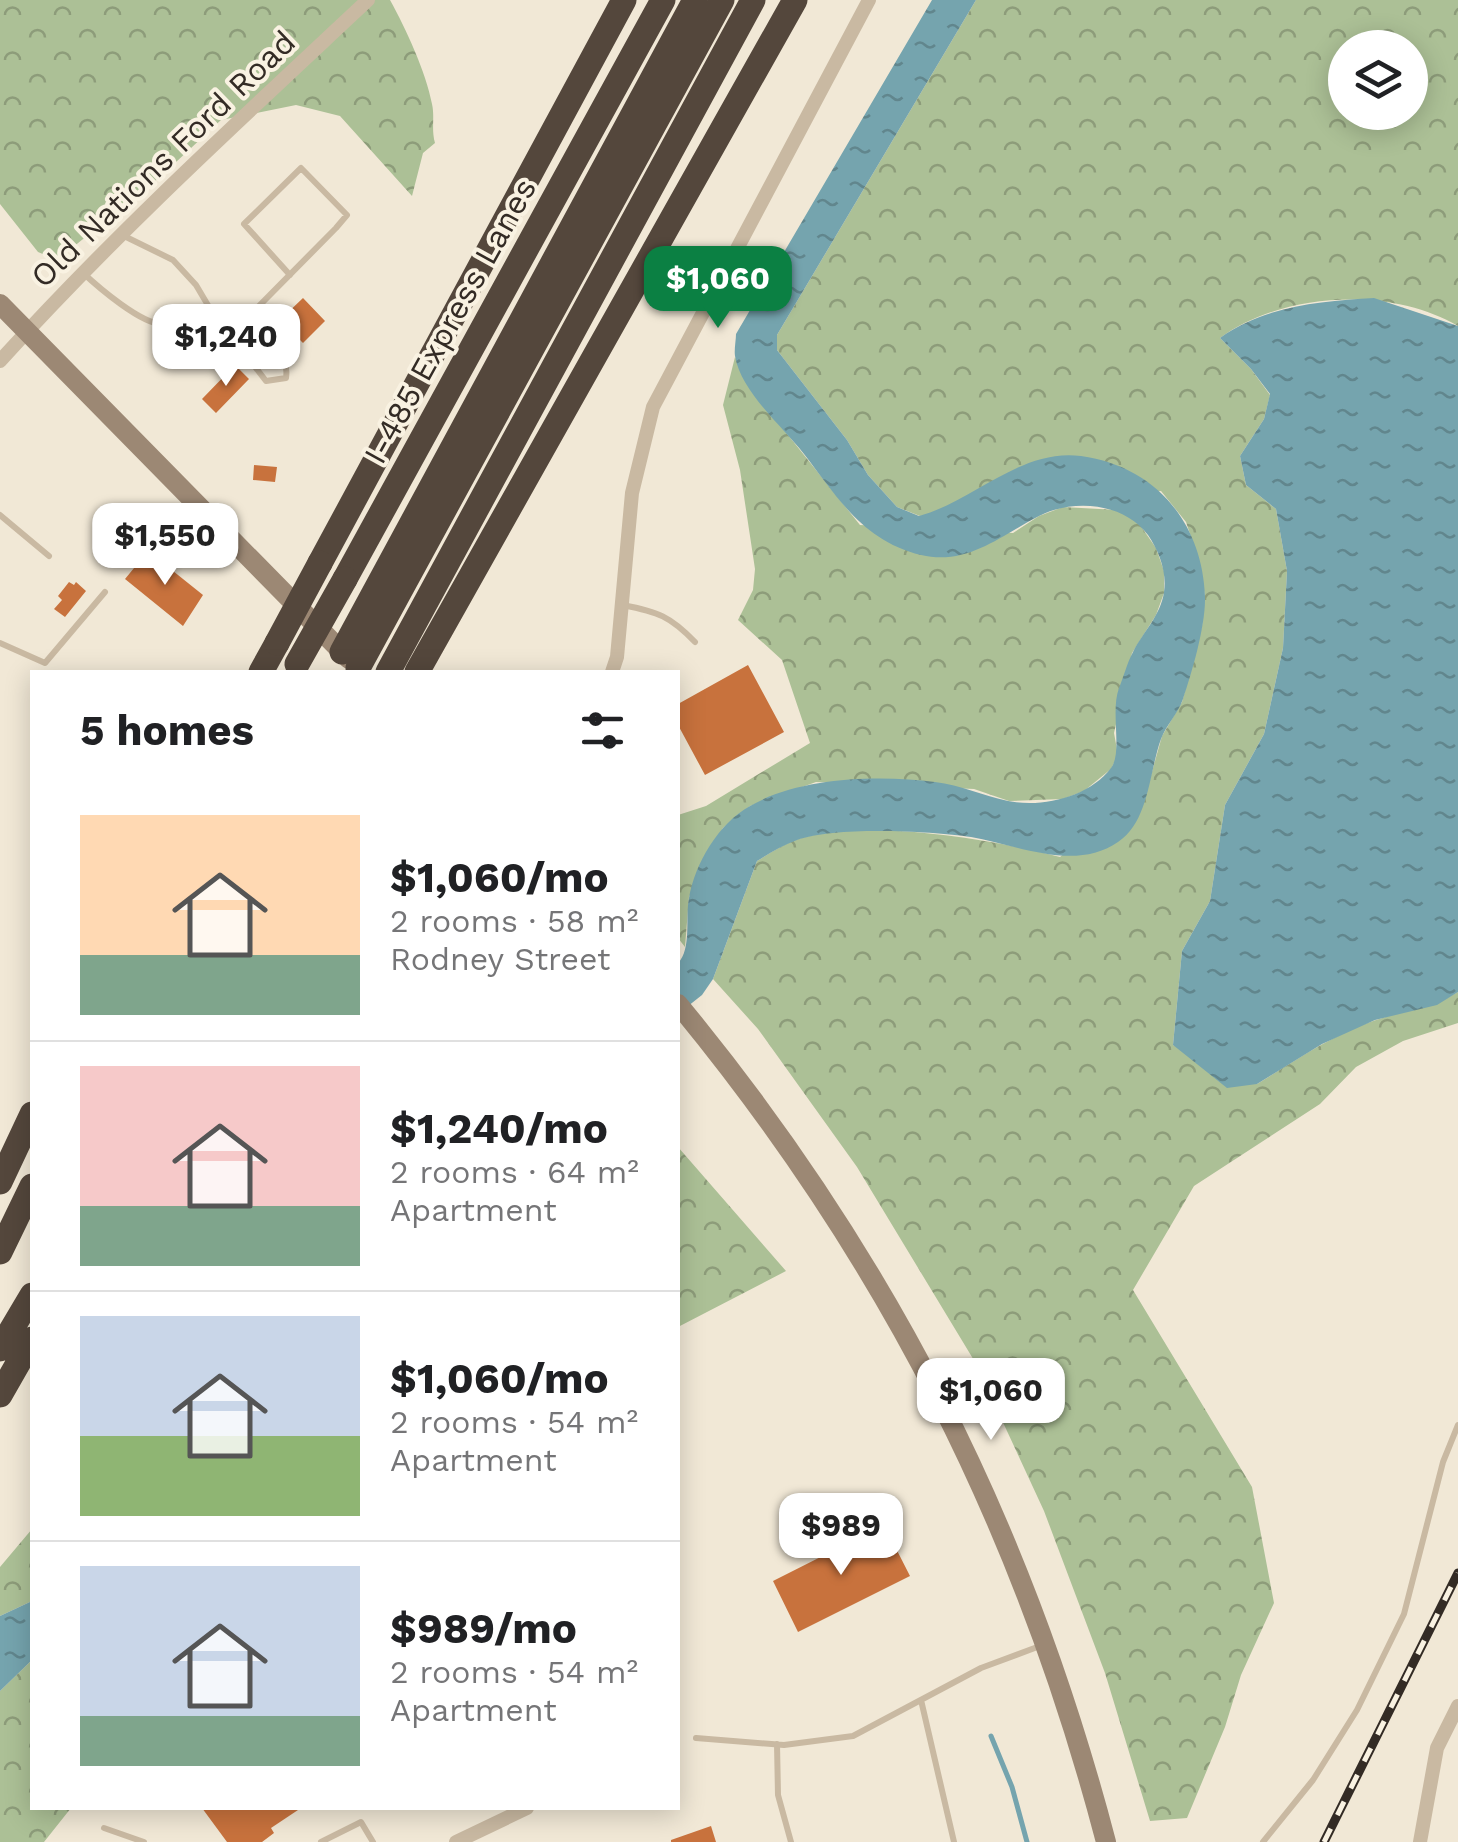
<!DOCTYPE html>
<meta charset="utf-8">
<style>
body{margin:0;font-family:"Work Sans",sans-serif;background:#f2f2f2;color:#202124;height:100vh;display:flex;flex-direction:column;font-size:38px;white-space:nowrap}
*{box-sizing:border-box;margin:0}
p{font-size:32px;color:#757577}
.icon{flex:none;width:55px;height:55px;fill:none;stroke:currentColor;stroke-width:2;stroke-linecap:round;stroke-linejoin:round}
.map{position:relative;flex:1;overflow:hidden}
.panel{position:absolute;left:30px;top:670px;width:650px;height:1140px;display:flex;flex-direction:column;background:#fff;border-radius:0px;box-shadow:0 5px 25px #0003}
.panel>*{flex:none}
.controls{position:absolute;left:1328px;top:30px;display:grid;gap:20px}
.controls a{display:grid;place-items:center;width:100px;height:100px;border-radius:50%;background:#fff;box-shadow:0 5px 25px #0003;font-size:50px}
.price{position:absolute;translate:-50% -85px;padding:0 22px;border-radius:20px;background:#fff;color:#222;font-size:32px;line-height:65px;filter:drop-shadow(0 2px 5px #0008)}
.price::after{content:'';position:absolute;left:50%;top:60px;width:30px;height:22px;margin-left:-15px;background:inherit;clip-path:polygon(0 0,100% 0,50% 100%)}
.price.active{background:#0b8043;color:#fff}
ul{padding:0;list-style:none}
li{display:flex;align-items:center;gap:30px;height:250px;padding:0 50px}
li+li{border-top:2px solid #e0e0e0}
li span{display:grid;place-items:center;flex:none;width:280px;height:200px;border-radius:0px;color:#555}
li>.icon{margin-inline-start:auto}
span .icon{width:120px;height:120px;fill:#fffc;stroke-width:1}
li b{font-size:42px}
h2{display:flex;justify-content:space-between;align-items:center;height:120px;padding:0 50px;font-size:42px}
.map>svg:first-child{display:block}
.forest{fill:url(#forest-crowns);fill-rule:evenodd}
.water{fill:url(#water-ripples)}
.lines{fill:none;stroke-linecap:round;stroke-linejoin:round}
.stream{stroke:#75a4ae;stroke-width:5}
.building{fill:#c8723d}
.service{stroke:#c9b9a2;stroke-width:6}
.minor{stroke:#c9b9a2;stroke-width:14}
.secondary{stroke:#9c8874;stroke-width:20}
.motorway{stroke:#54473c;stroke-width:25}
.rail-casing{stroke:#332b25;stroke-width:9}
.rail{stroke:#f9f2e2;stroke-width:5;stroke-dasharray:15;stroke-linecap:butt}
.motorway-bridge{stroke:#54473c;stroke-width:25}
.labels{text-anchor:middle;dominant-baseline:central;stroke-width:8;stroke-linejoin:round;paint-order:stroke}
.street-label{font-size:32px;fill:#332b25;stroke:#f9f2e2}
</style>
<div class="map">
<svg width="1458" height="1842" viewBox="0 0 1458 1842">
<defs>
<pattern id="forest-crowns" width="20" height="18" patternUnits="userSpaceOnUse" patternTransform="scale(2.5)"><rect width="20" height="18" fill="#acc096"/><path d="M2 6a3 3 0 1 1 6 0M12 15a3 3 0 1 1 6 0" fill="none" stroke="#8d9c7a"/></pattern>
<pattern id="water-ripples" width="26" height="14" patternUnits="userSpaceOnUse" patternTransform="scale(2.5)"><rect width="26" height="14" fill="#75a4ae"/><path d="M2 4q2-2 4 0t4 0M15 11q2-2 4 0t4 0" fill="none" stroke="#61868d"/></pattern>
</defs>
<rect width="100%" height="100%" fill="#f1e8d6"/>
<!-- forest -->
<path class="forest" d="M0,0H390C406,29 426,72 432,104C435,117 431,129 435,143L423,153L412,196L340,116L296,105L221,120L160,177L57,260L38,252L0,204Z
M976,0H1458V326C1391,286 1282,292 1220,338L1251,369L1270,395L1264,419L1240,456L1246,485L1276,509L1287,571L1283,648L1264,734L1225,805L1210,901L1182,951L1173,1045L1257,1084C1295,1061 1333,1034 1376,1020C1405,1010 1432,1008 1458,992V1023L1403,1041L1356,1067L1320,1104L1194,1186L1133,1290L1252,1487L1274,1603L1241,1675L1225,1727L1187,1818L1150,1821L1105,1673L1044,1511L975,1362L857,1167L758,1029L713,979L757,861C770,853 784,844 798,839C865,818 993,839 1060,857L1150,779L1162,736L1182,702L1202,626L1205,596L1198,558L1186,522L1161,491L920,516L897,507L868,475L847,440L777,350V335ZM1345,48H1410V112H1345Z
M735,357L752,390L860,525L1013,533L1039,516L1063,507L1118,510L1138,522L1156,548L1164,571V593L1156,615L1132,653L1114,733L1118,755L1111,769L1084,791L1063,799L1009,801L974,789L816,782L750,806L723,828L689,897L685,947L678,938V815L706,806L810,743L782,660L738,620L753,590L755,569L740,470L723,405Z
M678,1147L786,1271L678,1327Z
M32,1529V1601L0,1616V1567Z
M32,1660V1808H71L44,1842H0V1691Z"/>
<!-- water -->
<path class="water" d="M932,0H976L777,335V350L847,440L868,475L897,507L919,516C974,501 1021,448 1081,456C1154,466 1202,521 1205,596C1206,625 1192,672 1183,699C1178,714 1166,725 1161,739C1149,772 1149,822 1118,842C1075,872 1018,845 971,837C929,831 837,826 797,840C783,845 770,853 757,861L713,979L702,995L678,1014V963C692,949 685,917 689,898C695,863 719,823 750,806C800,777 879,775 935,782C961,785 983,796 1008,801C1043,808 1089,797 1111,768C1123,752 1110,712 1119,688C1124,676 1127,663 1133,652C1143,632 1161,615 1164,592C1167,572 1159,551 1148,535C1124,503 1074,498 1039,516C1000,536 967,566 921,555C863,541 838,498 804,454C783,427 741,392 735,356C734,350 736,340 736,334Z
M1374,298L1458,326V992L1437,1005L1375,1020L1322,1044L1257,1084L1227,1088L1173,1045L1182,951L1210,901L1225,805L1264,734L1283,648L1287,571L1276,509L1246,485L1240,456L1264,419L1270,394L1251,369L1220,338C1264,306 1321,301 1374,298Z
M32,1601V1660L0,1691V1616Z"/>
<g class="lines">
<!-- stream -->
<path class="stream" d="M991,1736L1012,1787L1027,1842"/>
</g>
<!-- building -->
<path class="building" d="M303,298L325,321L303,343L280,320Z
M235,365L249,379L216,413L202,399Z
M254,465L277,467L275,482L253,480Z
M148,551L203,595L183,626L125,579Z
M69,582L74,585L76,582L86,591L65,617L54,609L62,600L58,596Z
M748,665L784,732L705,775L678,725V704Z
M884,1525L910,1576L798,1632L773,1581Z
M202,1808H301L271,1828L274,1833L262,1842H227Z
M711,1826L716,1842H671V1840Z"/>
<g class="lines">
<!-- service -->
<path class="service" d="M120,234L173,260L196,285L209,307L266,381L286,378C290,353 266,332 251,314L336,228L347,215L301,168L244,224L290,275
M82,272C98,287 142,325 163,324C180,324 195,314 209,307
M231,334L251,314
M0,515L49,556
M623,605C658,612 670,616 695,642
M0,643L45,663L105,592
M921,1700L954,1842
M696,1738L784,1745L853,1736L981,1668L1040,1646
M777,1744L778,1795L791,1842
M104,1828L144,1842
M321,1842L361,1822L373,1842
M1263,1842L1313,1780L1357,1710L1404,1614L1443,1462L1458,1425"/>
<!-- minor -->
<path class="minor" d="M0,361C116,233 242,118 368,0
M612,672L617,657L632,493L653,407L869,0
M456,1842L527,1808
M1420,1842L1437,1748L1458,1706"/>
<!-- secondary -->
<path class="secondary" d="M0,304L349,659
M678,1004C886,1256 1023,1525 1106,1842"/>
<!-- motorway -->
<path class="motorway" d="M320,563L624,0
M345,579L663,0
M342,652L695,0
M358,668L722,0
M261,672L277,643
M388,672L753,0
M417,672L795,0
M0,1182L32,1114
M0,1252L32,1186
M0,1349L32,1295
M0,1395L32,1339"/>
<!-- rail casing -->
<g class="rail-casing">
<path id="rail" d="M1324,1842L1458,1573"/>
</g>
<!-- rail -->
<use href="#rail" class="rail"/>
<!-- motorway-bridge -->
<path class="motorway-bridge" d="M277,643L320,563
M297,664L345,579"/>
</g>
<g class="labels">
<!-- street labels -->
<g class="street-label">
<text transform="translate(163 159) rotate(-44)">Old Nations Ford Road</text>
<text transform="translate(450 321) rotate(-61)">I-485 Express Lanes</text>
</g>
</g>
</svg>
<div class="controls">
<a><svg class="icon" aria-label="layers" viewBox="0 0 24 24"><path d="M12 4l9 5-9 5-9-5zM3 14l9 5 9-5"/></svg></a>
</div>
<b class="price active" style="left:718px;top:331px">$1,060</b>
<b class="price" style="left:226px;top:389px">$1,240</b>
<b class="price" style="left:165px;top:588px">$1,550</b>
<b class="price" style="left:991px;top:1443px">$1,060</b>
<b class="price" style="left:841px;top:1578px">$989</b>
<section class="panel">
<h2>5 homes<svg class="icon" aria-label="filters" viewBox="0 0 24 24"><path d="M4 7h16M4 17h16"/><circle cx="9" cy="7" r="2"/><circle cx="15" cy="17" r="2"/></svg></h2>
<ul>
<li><span style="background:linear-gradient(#ffd9b3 70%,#7fa58c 0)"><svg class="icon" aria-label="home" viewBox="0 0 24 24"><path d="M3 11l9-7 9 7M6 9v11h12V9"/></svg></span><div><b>$1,060/mo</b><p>2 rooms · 58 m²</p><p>Rodney Street</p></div></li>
<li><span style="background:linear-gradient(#f6c9c9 70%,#7fa58c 0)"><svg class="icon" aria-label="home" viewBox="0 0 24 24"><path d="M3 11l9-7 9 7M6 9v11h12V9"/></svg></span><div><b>$1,240/mo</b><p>2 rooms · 64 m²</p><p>Apartment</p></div></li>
<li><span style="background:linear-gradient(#c9d6e8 60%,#8fb573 0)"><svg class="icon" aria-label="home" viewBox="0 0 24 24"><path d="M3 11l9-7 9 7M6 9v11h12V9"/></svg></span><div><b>$1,060/mo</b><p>2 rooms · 54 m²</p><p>Apartment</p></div></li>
<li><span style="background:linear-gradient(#c9d6e8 75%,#7fa58c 0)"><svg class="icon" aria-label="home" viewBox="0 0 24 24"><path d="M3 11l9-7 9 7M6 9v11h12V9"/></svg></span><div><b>$989/mo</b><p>2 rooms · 54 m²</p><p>Apartment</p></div></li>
</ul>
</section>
</div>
